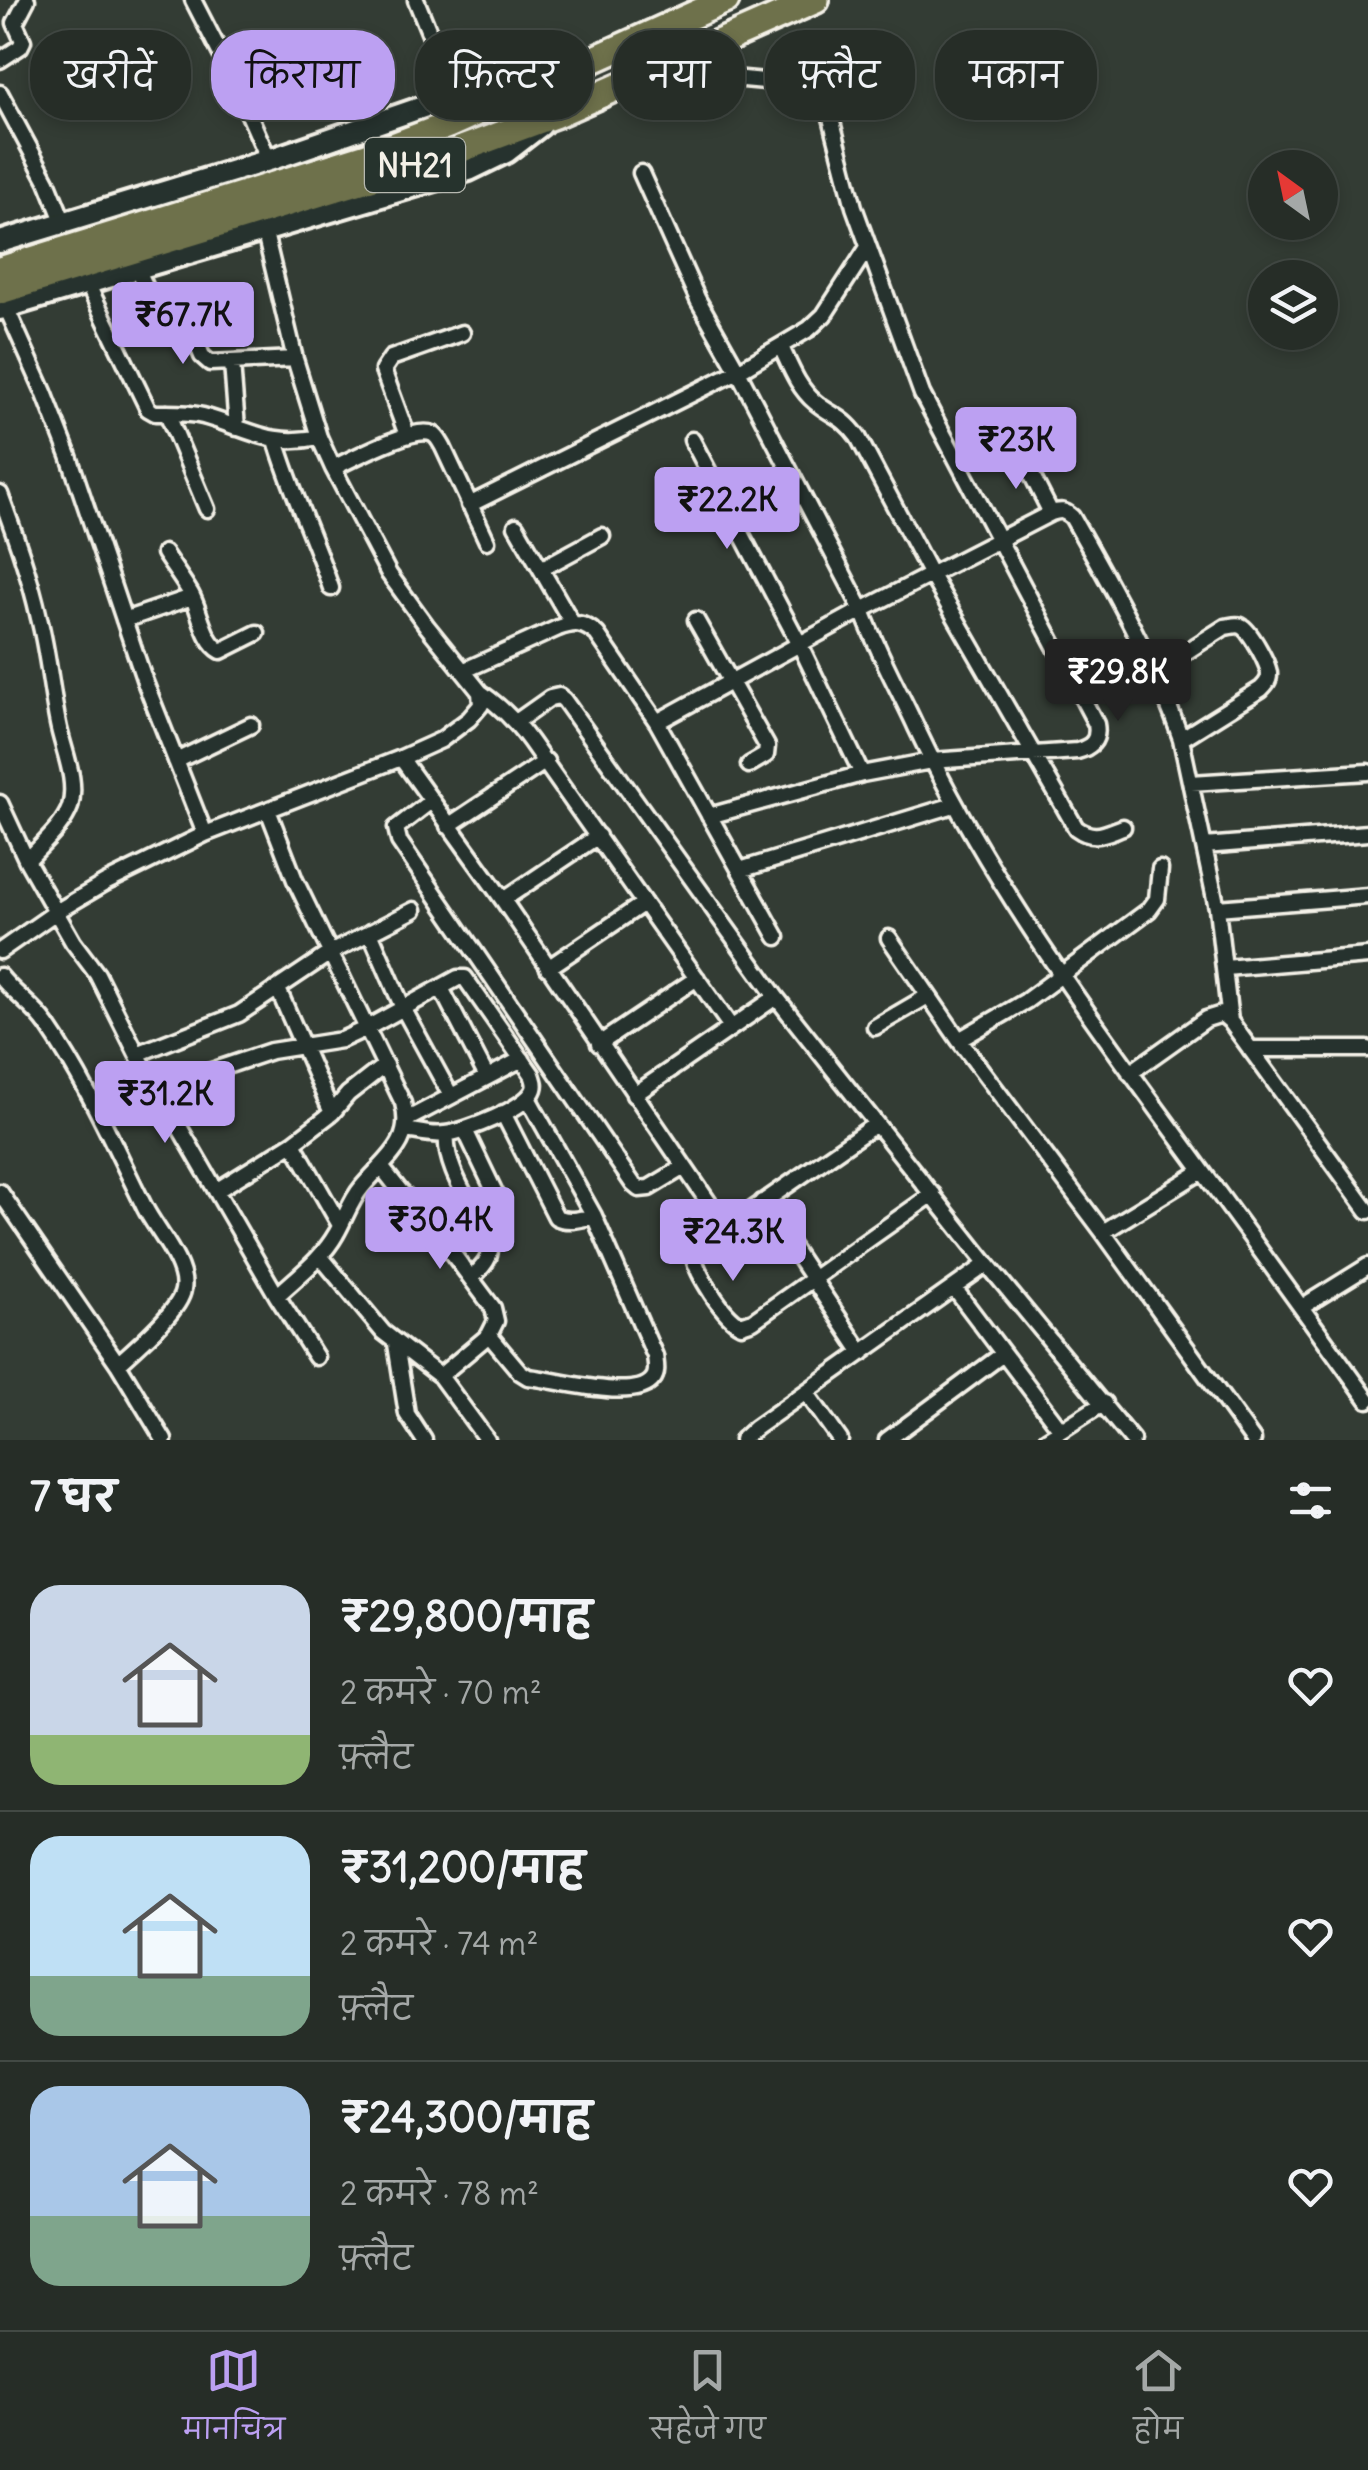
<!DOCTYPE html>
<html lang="hi">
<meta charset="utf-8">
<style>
body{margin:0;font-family:Delius,"Playpen Sans Deva",sans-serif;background:#2e352f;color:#f1f3f6;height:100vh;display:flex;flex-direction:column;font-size:38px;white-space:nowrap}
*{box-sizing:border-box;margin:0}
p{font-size:32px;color:#a4a8a7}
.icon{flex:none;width:55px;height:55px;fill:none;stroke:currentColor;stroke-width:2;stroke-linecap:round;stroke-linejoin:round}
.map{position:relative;height:1440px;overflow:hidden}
.sheet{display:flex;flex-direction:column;background:#262d27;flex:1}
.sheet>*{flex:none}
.hud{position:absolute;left:30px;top:30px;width:1310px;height:90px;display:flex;gap:20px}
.needle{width:65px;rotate:327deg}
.fabs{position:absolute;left:1248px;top:150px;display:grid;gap:20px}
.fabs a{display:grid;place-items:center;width:90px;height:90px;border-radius:50%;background:#262d27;box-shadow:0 5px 15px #0003,0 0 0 2px #424944;font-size:50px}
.price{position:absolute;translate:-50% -85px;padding:0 22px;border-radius:10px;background:#bca0f2;color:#111;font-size:32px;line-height:65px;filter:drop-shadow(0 2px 5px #0008)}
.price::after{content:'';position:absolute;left:50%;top:60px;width:30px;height:22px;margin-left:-15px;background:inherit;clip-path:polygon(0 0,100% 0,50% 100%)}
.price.on{background:#222;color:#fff}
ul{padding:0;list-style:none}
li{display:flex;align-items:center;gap:30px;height:250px;padding:0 30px}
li+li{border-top:2px solid #424944}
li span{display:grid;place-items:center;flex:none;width:280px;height:200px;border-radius:30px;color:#555}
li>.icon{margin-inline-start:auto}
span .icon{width:120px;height:120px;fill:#fffc;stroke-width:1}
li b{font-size:42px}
h2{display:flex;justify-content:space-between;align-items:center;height:120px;padding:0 30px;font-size:42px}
.chip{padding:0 35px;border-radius:40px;background:#262d27;box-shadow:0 5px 15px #0003,0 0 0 2px #424944;font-size:35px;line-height:90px}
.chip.on{background:#bca0f2;color:#111}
.tab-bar{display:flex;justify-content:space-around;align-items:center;height:140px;border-top:2px solid #424944;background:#262d27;font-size:28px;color:#a4a8a7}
.tab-bar a{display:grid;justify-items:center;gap:5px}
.tab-bar .on{color:#bca0f2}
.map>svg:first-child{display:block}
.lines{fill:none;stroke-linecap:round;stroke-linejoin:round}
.street-casing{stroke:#f4f1e8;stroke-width:21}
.secondary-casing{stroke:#f4f1e8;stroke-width:28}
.highway-casing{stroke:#f4f1e8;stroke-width:32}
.street{stroke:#26332d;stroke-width:14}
.secondary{stroke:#26332d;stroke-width:20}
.highway{stroke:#6e714b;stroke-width:25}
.labels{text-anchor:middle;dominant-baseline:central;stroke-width:10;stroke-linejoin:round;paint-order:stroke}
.shield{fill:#26332d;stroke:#b6b8b0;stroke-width:2.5}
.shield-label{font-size:32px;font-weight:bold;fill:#f4f1e8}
</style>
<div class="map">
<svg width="1368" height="1440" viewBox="0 0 1368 1440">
<rect width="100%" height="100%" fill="#333c34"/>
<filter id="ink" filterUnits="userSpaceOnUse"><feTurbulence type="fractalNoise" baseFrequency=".01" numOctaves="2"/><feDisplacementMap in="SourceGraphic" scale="20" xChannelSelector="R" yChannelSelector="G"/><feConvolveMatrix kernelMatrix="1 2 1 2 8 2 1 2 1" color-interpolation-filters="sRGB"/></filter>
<g filter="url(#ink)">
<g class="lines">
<!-- street casing -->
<g class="street-casing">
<path id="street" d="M193,0L232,76L269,160
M416,0L455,96
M0,60L20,47L23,41L15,23L27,0
M646,82L733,78L776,82L810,91L823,101L830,114L854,207L922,394L1096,724C1099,740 1092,747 1077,751L931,761L862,774L709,816
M0,93L47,181L64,223
M641,173L698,300L738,371L862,610C877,651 898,688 916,727C982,867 1072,993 1163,1117C1232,1211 1300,1305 1368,1400
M137,268L156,310L163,317L185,314L202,356L210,363L295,359
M87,283L148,409L155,413C170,413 187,412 203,416C247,428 271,448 319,437
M6,307L44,392L69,456L145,682L205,834
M781,347C790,366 798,388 815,402C833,417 842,415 858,437L931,575L1076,828C1094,841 1104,834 1123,827
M232,363L237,428
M167,413L207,509
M407,435L383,370L391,358L462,333
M276,440C291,491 314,538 331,588
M692,440L800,645L862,774
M1020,452L1051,513
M333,468C352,459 415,425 433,434C438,437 440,442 443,447L487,541
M0,494C15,535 30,576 39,618C48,653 51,689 58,724C63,750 78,780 70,807C63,827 41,845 27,861
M469,505L738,371L809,329L824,315L868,247
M516,526L572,623
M164,553C173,567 183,580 191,594C201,612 203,641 221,651L257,633
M541,569L602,536
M124,620L192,597
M696,620L767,746L766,755L749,765
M465,670L558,628C575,622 583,622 597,634L657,722L777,937
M1153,673L1225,627C1232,626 1236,624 1241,626C1250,630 1270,666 1269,675C1269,681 1265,685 1261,689L1181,739
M480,692C500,706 516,721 530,741L731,1027
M516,722L550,698L559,696L564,700L776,997L987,1264L1132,1440
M657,722L862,610L1051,513C1061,510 1064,510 1072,517C1112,587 1155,663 1181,739L1217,908L1230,1021
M401,758L503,900L726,1228
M176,761L251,725
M1191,783L1368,772
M431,801L396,828L399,841L633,1184L639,1189L649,1188L684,1167
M0,803L27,861L73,942L97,974L137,1054L277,1296L316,1357
M268,810L295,880L403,1103C414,1144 385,1159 362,1187C350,1201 345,1219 336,1234C322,1259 297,1277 277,1296
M448,826L546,761
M1204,846L1368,833
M740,870L954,805
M503,900L598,836
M1217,908L1368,896
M370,932L403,1008L451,1096
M889,938L959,1040L1103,1232L1253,1440
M0,951L56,912L105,883L205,834L401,758L441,740L469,719L481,705L480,692L426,625L389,574L333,468L319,437L295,359L263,225
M548,968L644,903
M1225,968L1368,956
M0,976C14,994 34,1006 47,1025C87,1083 114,1146 145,1208C156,1230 188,1265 183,1290C180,1311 134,1349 118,1364
M441,988L487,1077
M278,989L332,1113
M875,1027L928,996
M959,1040L1026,1001L1149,910L1157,899L1160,869
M599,1044L697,978
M1250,1049H1368
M137,1054L239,1014L330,953L414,910
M1130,1073L1206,1019L1222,1014L1230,1021L1368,1211
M158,1089L271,1051L341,1040L367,1028L458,978H465L532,1074C534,1081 536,1083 534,1089C528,1108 464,1132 445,1134C432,1136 419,1132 406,1130
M634,1095L776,997
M503,1113L556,1217C568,1223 581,1219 594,1216
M408,1119L522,1059
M876,1124L697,1248L693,1254C696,1273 724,1317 741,1325L753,1321L933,1194
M465,1130L500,1203
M447,1134C443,1170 478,1212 490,1246C491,1260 481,1268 472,1278
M293,1143L340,1225
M382,1168L401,1192L423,1214L493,1308L496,1321L489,1335L440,1376
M216,1191L293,1143L332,1113L348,1094L385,1065
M0,1192L118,1364L164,1440
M762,1202L862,1353
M1103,1232L1202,1171
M320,1256L383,1332L440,1376L487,1440
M954,1288L1061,1430
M1302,1307L1368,1266
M489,1335L520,1372L528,1377C554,1379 636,1403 653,1379C658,1373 656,1364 655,1356L594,1216L528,1098
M396,1344L407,1414L424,1440
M806,1392L840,1440
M742,1440L755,1428L987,1264
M887,1440L1003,1354
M1046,1440L1104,1403"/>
</g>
<!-- secondary casing -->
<g class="secondary-casing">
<path id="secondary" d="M0,242L269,160L455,96L501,84L527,90
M0,309L469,170L506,152L541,125"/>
</g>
<!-- highway casing -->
<g class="highway-casing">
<path id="highway" d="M0,270L367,156L448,125L726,0
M0,291L443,156L554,115L816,0"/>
</g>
<!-- street -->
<use href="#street" class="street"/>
<!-- secondary -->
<use href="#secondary" class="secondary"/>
<!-- highway -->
<use href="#highway" class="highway"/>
</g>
</g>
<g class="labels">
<!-- shield labels -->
<rect class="shield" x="365" y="138" width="100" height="54" rx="8"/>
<g class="shield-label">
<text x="415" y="165">NH21</text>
</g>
</g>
</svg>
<div class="fabs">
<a><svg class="needle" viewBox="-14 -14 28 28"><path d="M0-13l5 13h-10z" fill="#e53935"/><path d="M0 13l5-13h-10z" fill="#a4a8a7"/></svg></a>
<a><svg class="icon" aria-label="layers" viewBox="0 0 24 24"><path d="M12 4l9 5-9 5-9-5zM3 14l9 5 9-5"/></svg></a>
</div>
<b class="price" style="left:183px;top:367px">₹67.7K</b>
<b class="price" style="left:1016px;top:492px">₹23K</b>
<b class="price" style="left:727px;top:552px">₹22.2K</b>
<b class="price on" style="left:1118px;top:724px">₹29.8K</b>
<b class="price" style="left:165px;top:1146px">₹31.2K</b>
<b class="price" style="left:440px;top:1272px">₹30.4K</b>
<b class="price" style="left:733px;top:1284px">₹24.3K</b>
<div class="hud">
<a class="chip">खरीदें</a>
<a class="chip on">किराया</a>
<a class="chip">फ़िल्टर</a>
<a class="chip">नया</a>
<a class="chip">फ़्लैट</a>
<a class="chip">मकान</a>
</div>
</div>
<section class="sheet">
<h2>7 घर<svg class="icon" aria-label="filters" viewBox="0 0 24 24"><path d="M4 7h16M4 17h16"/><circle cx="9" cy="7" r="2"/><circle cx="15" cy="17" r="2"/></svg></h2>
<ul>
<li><span style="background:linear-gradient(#c9d6e8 75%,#8fb573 0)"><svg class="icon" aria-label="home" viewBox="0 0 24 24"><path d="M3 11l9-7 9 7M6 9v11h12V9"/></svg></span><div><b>₹29,800/माह</b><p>2 कमरे · 70 m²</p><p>फ़्लैट</p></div><svg class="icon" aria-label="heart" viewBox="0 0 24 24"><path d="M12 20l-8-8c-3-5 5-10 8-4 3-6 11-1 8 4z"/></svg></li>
<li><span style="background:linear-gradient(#bfe0f5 70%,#7fa58c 0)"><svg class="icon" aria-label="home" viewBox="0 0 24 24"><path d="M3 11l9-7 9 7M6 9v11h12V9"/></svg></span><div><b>₹31,200/माह</b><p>2 कमरे · 74 m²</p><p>फ़्लैट</p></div><svg class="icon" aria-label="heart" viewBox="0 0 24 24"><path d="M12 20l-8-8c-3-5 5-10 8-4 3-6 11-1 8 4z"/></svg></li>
<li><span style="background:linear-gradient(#a9c7e8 65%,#7fa58c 0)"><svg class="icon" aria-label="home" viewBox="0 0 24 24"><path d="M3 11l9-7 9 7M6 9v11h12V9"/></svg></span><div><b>₹24,300/माह</b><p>2 कमरे · 78 m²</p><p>फ़्लैट</p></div><svg class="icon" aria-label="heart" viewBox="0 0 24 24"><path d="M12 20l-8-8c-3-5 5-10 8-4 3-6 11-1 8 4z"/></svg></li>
</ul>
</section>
<nav class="tab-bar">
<a class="on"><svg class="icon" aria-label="map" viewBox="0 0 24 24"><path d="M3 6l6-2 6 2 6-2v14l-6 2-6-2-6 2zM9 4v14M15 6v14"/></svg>मानचित्र</a>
<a><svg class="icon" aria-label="saved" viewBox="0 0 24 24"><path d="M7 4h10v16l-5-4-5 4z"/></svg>सहेजे गए</a>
<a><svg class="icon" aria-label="home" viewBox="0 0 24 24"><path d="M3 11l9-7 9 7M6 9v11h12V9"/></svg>होम</a>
</nav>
